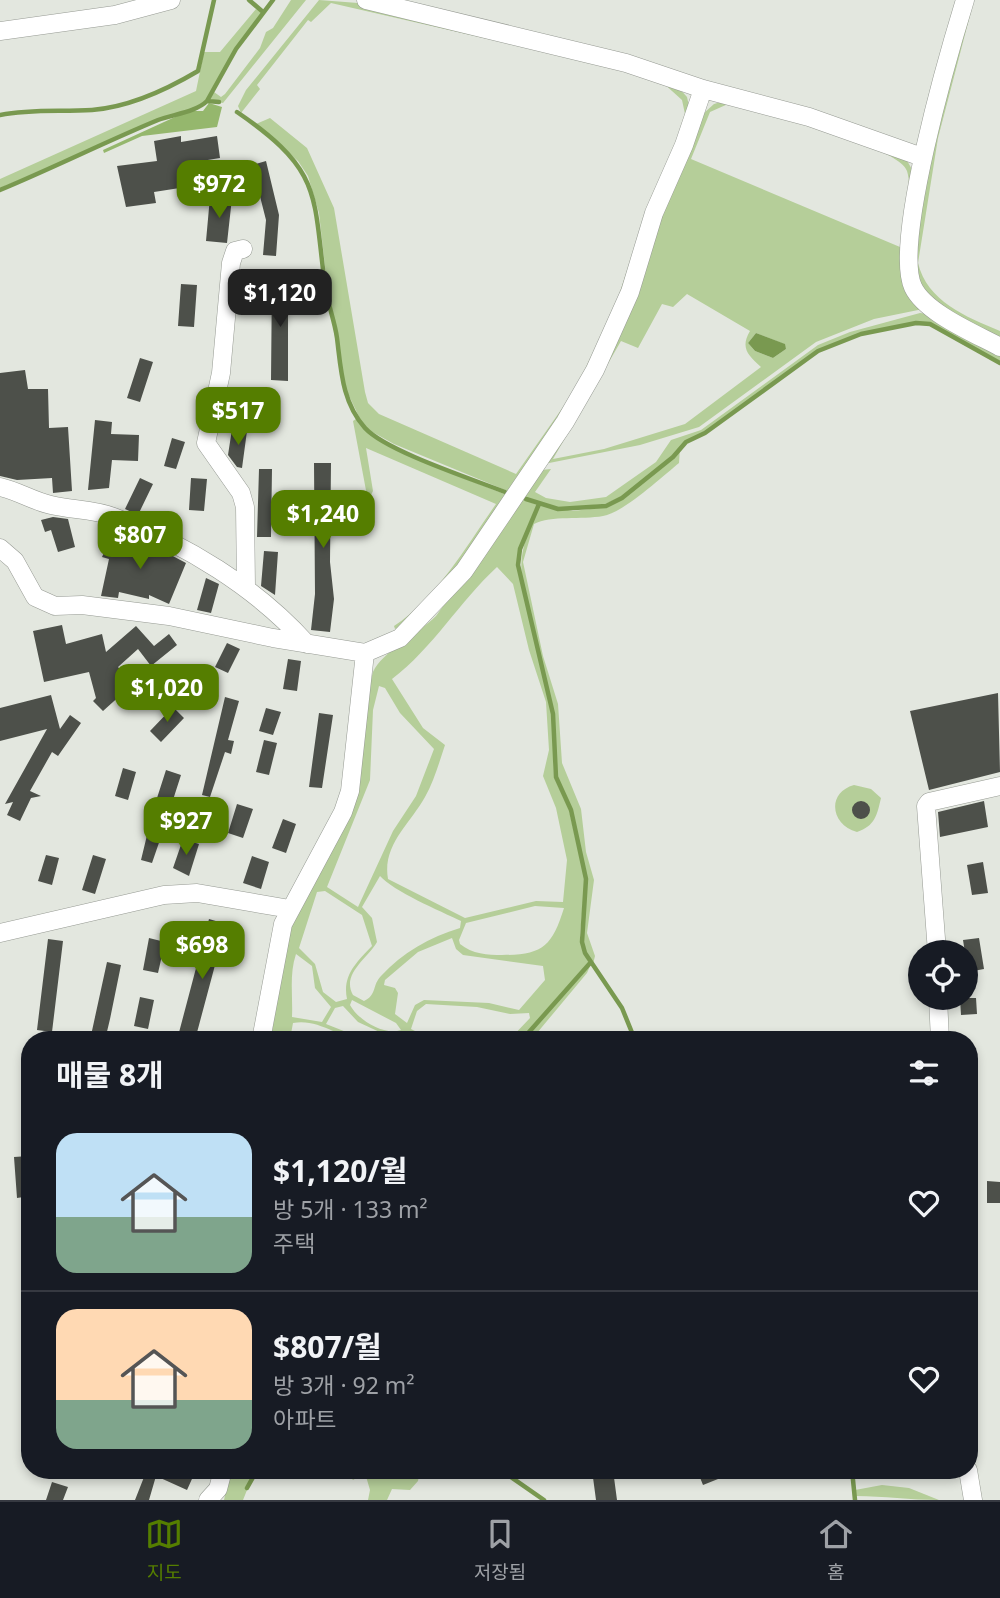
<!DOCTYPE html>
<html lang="ko">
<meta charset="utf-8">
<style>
body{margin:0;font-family:"Noto Sans","Noto Sans KR",sans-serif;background:#20242c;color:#f1f3f6;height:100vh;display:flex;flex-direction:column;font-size:26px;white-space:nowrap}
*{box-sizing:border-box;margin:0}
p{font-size:23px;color:#9ea1a6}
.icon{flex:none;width:38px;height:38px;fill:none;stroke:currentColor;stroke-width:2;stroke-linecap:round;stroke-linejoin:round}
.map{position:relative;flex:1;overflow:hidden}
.details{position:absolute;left:21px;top:1031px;width:957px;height:448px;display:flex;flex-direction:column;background:#171b24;border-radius:28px;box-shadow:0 4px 10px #0003}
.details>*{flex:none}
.fabs{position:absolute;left:908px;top:940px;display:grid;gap:14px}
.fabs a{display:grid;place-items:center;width:70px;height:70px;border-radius:50%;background:#171b24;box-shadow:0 4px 10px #0003;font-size:35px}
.price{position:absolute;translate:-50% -60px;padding:0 16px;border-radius:14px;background:#557e00;color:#fff;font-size:23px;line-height:46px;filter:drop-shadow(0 2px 4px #0008)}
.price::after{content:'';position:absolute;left:50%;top:42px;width:21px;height:16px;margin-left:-10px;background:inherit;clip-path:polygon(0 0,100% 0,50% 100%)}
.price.active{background:#222;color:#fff}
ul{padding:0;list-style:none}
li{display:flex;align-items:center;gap:21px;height:175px;padding:0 35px}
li+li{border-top:2px solid #363941}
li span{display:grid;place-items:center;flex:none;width:196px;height:140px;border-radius:21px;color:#555}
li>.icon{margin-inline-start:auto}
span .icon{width:84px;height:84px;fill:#fffc;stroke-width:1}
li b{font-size:30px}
h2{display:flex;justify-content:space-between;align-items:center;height:84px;padding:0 35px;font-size:30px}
.tab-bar{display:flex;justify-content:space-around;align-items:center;height:98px;border-top:2px solid #363941;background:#171b24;font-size:19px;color:#9ea1a6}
.tab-bar a{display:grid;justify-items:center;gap:4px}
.tab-bar .active{color:#557e00}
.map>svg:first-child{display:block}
.green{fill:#b5ce99;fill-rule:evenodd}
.forest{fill:#95b76d}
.water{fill:#799950}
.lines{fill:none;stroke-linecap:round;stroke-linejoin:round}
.stream{stroke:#799950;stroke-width:4.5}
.building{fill:#4d504a}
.minor-casing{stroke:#969a93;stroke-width:19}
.minor{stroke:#fff;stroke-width:18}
</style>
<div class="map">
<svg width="1000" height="1500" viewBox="0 0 1000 1500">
<rect width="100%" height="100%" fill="#e3e7df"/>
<!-- green -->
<path class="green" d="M291,0H306L223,103L209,100L214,92L221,97L225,94L260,48L266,32L273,28Z
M319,0L358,3L620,65L678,87L687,97L690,110L627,286L592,366L510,492L394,444L367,429L361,421L343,383L338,335L328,293L319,213L308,176L298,161L256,124L270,118L307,148L334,208L365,392L368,403L379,414L516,474L575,390L615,307L652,195L670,163L685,114L682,100L662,82L610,67L331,3L311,22L308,20L257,85L260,89L241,113L238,106L246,90Z
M968,0H974L938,138L918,263C927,301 966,317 1000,331V341L927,298L912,264L927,158Z
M256,9L262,13L235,49L205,102C195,110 169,114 155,120C103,143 52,167 0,188V179L196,91L204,52H220Z
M731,99L880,143L905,157L914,173L905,271L916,299L928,308L874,319L816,342L699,427L640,445L544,464L588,392L629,310L669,192L704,113L714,104ZM728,104L748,105C776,116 900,148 907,171C913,189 904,229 900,247L691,159L710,112ZM687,294L750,331C740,348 748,355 761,367L685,424L604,449L553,459L621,341L638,348L662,304L673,307ZM756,333L784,344L786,349L773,358L755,351L748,343Z
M920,313L935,315L1000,353V361L930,323L916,322L861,333L817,350L705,432L685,441L673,456L621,497L605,504L558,508L527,498L537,504L519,548L517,565L552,714L554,777L569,810L585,880L580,936L589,962L521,1039H510L530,1018L529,1013L510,1014L477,1007L426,1004L417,1011L411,1029L431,1039H420L411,1034L383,1039L386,1035L358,1022L343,1006L335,1008L326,1024L364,1039C339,1039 319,1018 293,1023L290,1039L271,1040L284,939L324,856L373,672C382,652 419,633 436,616L541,470L551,469L535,492L546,498L570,502L606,497L656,462L671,440L701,430L818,345L850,332ZM497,567L513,584L529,650L546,702L549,750L543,776L556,808L567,860L563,902L536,901L465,918L388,879C382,845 410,824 425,797C434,781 439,763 445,745L423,728L392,679C433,648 459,602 497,567ZM379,686L385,688L400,713L434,749L416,796L393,831L358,907L327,887L370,780L373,710ZM380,876C393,891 440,911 461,921L460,928C430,937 402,953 381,976C372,985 377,995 364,1001L353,995C341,974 368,958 377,942L372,918L362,907ZM325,891L362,915L372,946C357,962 342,975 347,999L336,1002L323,992L315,964L299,948L317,892ZM535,906L564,908C552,947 542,955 502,955C488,955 472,954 460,944L459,940L466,923ZM452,938L456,949L463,955L543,966L545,980L519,1010L489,1003L424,1000L415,1005L407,1023L395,1014L398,993L395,988L384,985L385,980L418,952ZM296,954L312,966L315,988L331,1007L322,1022L292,1017C293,995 289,975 296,954ZM352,1000L396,1023L401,1030C384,1036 358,1020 350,1005Z
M356,419C378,450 469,479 507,495L459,565L401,626L395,629L394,626C437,598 467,545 496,504L366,448L373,491L368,501L353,421Z
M680,448L679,463C663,476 623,513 603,516C582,520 551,515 534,524L523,562L543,656L558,704L562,763L581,809L586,852L594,880L587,933L595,956L593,964L586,953L582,936L587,879L572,810L557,777L554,714L523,584C517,552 528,533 540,505L573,511L606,507L622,499L674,458Z
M854,785L871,789L881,798C877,815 875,826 857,832C831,825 826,793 854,785Z
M591,964L587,973L532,1039H524Z
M230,1470H255L243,1500H224Z
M345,1470H420L418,1481L410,1490L392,1489L387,1500H368L370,1490L365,1473L353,1480Z
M882,1485L909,1488L939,1500C910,1500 884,1496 856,1496L855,1490Z"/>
<!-- forest -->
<path class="forest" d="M209,103L222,107L217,127L142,136L104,153L103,150L188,111H203Z"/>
<!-- water -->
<path class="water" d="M756,333L785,344L786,349L773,358L755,351L748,343Z"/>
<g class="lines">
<!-- stream -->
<path class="stream" d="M249,0L263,12
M219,102L207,101L236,49L273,0
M237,112C326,173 312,196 326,292C329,307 335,323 337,338C341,370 342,402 365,428C386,451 472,479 505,492
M0,115C31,109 61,112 92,110C130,107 166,90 198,71L214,0
M0,190C53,168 105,142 158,120C174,114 196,112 207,101
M526,499L558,509L606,506L622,498L673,457L686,442L705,433L818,351L861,334L916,323L930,324L1000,363
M539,504L520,549L518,565L553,714L556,777L571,810L586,879L582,942L585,953L622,1008L635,1040
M522,1040L591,962
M501,1470L544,1500
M852,1470L855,1500
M247,1488L257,1470"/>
</g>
<!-- building -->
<path class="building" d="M181,136V142L217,136L220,158L183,164L186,187L154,192L156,203L126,207L117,166L157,161L154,141Z
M266,161L279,215L276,256L263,255L266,220L252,165Z
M210,197L232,198L227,243L206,241Z
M288,276V381L271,380L272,277Z
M181,284L197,285L194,327L178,326Z
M140,358L153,362L140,402L127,398Z
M25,370L28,389H48L49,428L68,427L72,491L53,493L52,478L17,480L0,476V373Z
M229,388L240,390L232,421L223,419Z
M95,420L112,422L111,434L139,435L138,461L112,460L109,488L88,490Z
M232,429L247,431L242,468L237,467L228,455Z
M172,438L185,442L176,469L164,466Z
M314,463H331L330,562L334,599L330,632L311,630L315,594Z
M259,469H272L271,537H257Z
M140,478L153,484L138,515L125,509Z
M191,478L207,479L204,511L189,510Z
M53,517L68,519L75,547L58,552L51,530L45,532L41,520Z
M114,531L126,534L123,544L169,554L186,563L169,604L149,595V599L119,592L118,598L101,596L109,559L102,557Z
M264,551L278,552L275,595L261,586Z
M206,578L219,584L211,613L197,610Z
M62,625L66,644L102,634L106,652L136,626L154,646L169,634L177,645L151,666L138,649L118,667L133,684L103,711L93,701L96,698L89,672L44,682L33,631Z
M227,643L240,649L228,673L215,667Z
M288,659L301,661L297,691L283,689Z
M998,693L1000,772L929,790L910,711Z
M51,695L60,729L70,715L81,723L58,756L52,752L30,791L41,796L31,798L20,821L7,815L13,802L5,804L47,729L0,741V708Z
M225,697L239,701L228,740L234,741L231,754L225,752L210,797L202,795Z
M173,707L184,718L161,742L150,731Z
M266,708L281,712L273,735L259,731Z
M319,713L333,715L322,788L309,787Z
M264,740L277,743L269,775L256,772Z
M123,768L136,772L128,800L115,796Z
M166,770L181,775L172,803L157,798Z
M852 810a9 9 0 1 1 18 0a9 9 0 1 1-18 0Z
M984,801L988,827L940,837L938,812Z
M237,804L253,809L243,838L228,833Z
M283,819L296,824L286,853L272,848Z
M149,827L163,831L152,863L141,860Z
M183,839L199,844L189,876L173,868Z
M46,855L59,858L52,885L38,881Z
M93,855L106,859L95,894L82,890Z
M252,856L269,862L261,889L243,883Z
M983,862L988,893L972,895L967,865Z
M209,919L226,924L195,1040H177Z
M149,938L165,942L158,973L143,970Z
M979,938L984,969L968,972L963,940Z
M48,939L63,941L52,1032L37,1030Z
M107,962L121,965L110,1019L105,1040H90Z
M140,997L154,1000L148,1029L134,1026Z
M960,998H976L977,1014L961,1015Z
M29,1156L30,1196L17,1198L14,1157Z
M987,1181L1000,1182V1203H987Z
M142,1470H196L187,1490L156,1476L149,1500H135L146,1472Z
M592,1470H613L617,1500H596Z
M697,1470H738V1471L703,1485Z
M52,1482L68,1487L63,1500H46Z"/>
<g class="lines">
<!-- minor casing -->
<g class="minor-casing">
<path id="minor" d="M366,0L626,63L703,89L809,117L922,157
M965,0C949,52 893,243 913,287C925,313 976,334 1000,347
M0,31L115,15L171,0
M243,249L235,251L231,263L221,373L206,443L241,493L245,507L246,587
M0,487C18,491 33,501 51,505C72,510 94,509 114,517C185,544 256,587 307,644
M0,548L15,561L35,597L55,606L82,605L169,616L273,638L365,653L400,638L464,571L565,422L595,370L630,292L654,213L684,145L703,89
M0,933L164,895L197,893L290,909
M937,952L926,806L929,802L1000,786
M938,998L940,1040
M261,1040L283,924L343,812L350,791L365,653
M968,1470L973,1500
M208,1500L218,1489L223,1470"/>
</g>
<!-- minor -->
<use href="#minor" class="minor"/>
</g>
</svg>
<div class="fabs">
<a><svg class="icon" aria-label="locate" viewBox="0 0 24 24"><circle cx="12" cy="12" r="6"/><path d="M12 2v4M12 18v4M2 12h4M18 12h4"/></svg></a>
</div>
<b class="price" style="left:219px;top:220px">$972</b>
<b class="price active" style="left:280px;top:329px">$1,120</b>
<b class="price" style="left:238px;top:447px">$517</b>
<b class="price" style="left:323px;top:550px">$1,240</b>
<b class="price" style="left:140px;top:571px">$807</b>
<b class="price" style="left:167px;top:724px">$1,020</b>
<b class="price" style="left:186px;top:857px">$927</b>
<b class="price" style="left:202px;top:981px">$698</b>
<section class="details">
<h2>매물 8개<svg class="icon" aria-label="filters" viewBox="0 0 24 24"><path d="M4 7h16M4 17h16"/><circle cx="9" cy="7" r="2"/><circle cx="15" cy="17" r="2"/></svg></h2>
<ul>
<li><span style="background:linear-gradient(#bfe0f5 60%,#7fa58c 0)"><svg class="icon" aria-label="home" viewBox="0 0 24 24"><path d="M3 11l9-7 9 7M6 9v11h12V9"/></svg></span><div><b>$1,120/월</b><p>방 5개 · 133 m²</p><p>주택</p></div><svg class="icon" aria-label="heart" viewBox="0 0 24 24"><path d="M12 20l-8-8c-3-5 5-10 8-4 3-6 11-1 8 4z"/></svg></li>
<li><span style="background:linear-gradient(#ffd9b3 65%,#7fa58c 0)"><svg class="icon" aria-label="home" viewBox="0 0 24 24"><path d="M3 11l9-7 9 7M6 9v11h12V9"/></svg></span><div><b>$807/월</b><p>방 3개 · 92 m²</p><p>아파트</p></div><svg class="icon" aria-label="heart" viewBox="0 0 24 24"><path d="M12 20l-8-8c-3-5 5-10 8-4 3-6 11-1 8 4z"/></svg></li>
</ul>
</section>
</div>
<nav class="tab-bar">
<a class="active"><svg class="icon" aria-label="map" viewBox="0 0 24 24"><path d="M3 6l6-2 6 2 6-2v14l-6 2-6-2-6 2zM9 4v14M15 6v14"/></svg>지도</a>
<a><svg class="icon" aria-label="saved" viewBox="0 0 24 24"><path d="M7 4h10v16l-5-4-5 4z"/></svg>저장됨</a>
<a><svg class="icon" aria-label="home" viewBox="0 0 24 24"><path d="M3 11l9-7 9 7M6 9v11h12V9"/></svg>홈</a>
</nav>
